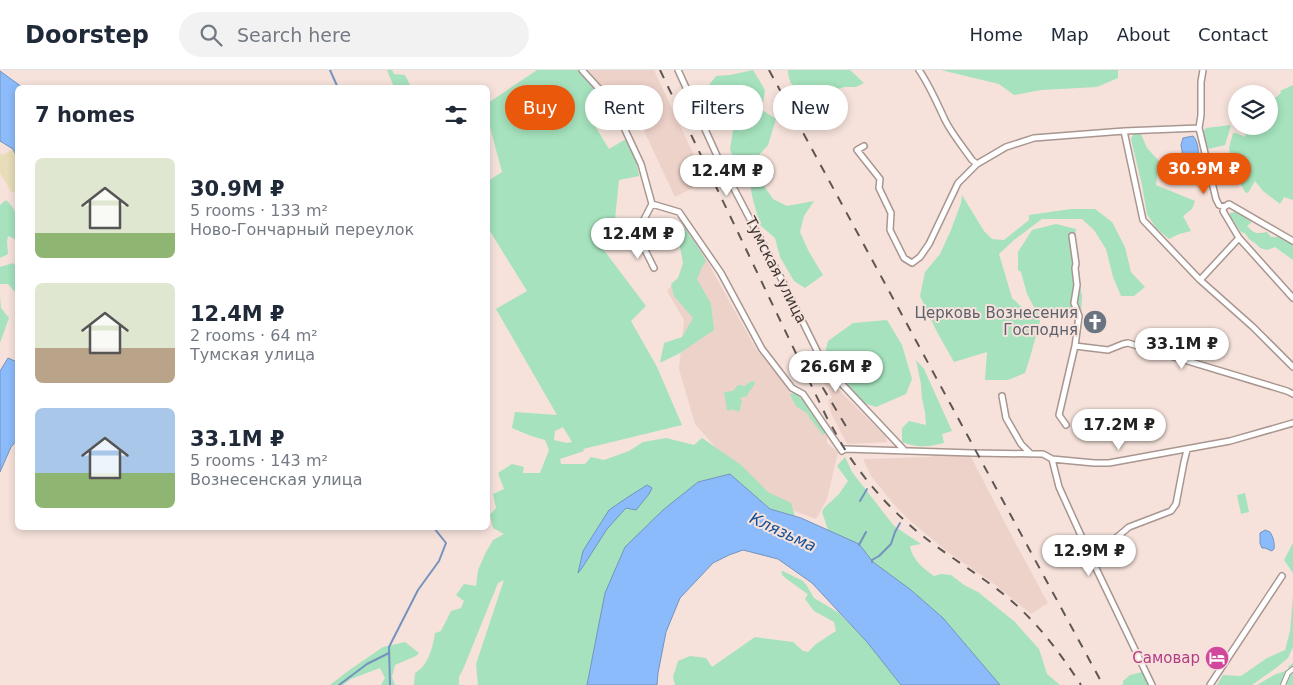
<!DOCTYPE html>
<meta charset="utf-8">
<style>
body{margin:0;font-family:"DejaVu Sans",sans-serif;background:#f2f2f3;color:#1f2937;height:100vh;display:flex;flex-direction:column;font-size:19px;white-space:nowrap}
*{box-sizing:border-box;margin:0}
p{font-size:16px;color:#747a83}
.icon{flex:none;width:28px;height:28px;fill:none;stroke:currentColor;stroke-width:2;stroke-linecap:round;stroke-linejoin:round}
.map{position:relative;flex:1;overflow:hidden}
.sheet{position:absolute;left:15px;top:15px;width:475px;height:445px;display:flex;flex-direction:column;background:#fff;border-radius:8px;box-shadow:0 2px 8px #0003}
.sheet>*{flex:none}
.guide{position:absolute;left:505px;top:15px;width:475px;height:45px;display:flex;gap:10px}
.buttons{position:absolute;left:1228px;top:15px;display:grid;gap:10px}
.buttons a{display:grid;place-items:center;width:50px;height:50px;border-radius:50%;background:#fff;box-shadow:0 2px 8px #0003;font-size:25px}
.price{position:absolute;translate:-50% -42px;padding:0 11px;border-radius:18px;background:#fff;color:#222;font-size:16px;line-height:32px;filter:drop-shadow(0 1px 2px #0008)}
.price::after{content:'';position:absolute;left:50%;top:30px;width:15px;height:11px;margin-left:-8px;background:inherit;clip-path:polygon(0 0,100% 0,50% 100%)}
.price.on{background:#ea580c;color:#fff}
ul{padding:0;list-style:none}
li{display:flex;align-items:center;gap:15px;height:125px;padding:0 20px}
li span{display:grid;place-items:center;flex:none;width:140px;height:100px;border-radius:8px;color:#555}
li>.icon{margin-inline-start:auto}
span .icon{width:60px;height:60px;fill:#fffc;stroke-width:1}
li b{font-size:21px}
h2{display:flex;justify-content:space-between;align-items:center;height:60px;padding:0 20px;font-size:21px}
.chip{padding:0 18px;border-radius:22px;background:#fff;box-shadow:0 2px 8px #0003;font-size:18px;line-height:45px}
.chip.on{background:#ea580c;color:#fff}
header{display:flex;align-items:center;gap:30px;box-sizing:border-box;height:70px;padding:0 25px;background:#fff;border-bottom:1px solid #e0e1e3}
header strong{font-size:24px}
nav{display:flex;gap:28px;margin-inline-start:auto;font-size:18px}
.search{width:350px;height:45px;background:#f2f2f3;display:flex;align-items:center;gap:12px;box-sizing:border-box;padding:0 18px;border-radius:28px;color:#747a83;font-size:19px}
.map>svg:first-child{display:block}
.built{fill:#edd2c9}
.green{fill:#a5e2bd;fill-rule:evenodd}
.sand{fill:#e7ddb8}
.water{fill:#8bbbfa;stroke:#7493be}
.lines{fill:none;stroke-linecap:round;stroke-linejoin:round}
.stream{stroke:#7493be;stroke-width:2}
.pedestrian-casing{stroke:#a99690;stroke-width:6}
.minor-casing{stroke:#a99690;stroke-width:8}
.pedestrian{stroke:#fff;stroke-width:4}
.minor{stroke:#fff;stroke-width:5}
.rail{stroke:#5f5552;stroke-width:2;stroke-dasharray:9 9;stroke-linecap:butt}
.labels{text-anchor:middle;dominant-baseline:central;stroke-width:4;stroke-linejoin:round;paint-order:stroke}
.street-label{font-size:15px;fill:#3d3533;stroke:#f6e2db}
.worship-label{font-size:15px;fill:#5b616d;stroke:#f6e2db;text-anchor:end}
.hotel-label{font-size:15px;fill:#b23c85;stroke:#f6e2db;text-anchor:end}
.water-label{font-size:16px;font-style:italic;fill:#165196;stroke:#f6e2db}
</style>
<header>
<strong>Doorstep</strong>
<div class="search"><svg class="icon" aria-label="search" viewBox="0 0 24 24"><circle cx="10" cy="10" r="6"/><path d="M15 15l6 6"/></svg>Search here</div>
<nav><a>Home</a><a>Map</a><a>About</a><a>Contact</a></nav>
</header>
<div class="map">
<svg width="1293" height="615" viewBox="0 0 1293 615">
<rect width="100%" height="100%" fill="#f6e2db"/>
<!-- built -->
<path class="built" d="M585,0H654L706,111L675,127L646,65L629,25L614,33Z
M701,180L756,279L780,308L788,320L821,358L823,364L827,365V373L838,382L827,429L816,449L773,433L733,397L695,354L679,299L684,250L667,221Z
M829,310L886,367L887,372L847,374L831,343L828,330L832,327L824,313Z
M936,384L970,385L1017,476L1048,533L1031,544L994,514L945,480L908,449L892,432L871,406L863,389L930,387Z"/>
<!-- green -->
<path class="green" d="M387,0H392L394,4L405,5L411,17H394Z
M537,0H578L608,32L587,43L609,79L626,69L636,91L639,106L619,110L615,149L594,167L646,236L631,251L657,297L682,355L583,379L584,381L560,389L561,394H585L591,387L604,390L629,381L643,372L666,368L694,375L702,368L741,395L768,422L791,433L795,446L770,439L730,404L590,598L587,615H478L476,594L504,510L498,513L464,597L459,607V615H414L415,603C428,596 433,577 435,563L441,561L451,541L461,538L464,531L456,525L464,514L476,516L478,500L486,482L493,470L504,464L493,458L490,445L496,438L493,424L504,419L498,403L512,394L524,397L523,403H540L549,380L545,370L531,366L512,358L515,342L557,345L496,239L527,221L488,158V111L502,102L488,50V33ZM563,357L572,372L567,373L554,370L555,361Z
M753,0L765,20L762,40L776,49L768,75L754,91L756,109L764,116L773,129L787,136L814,131L804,146L800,162L809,182L823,205L805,218L794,211L780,187L775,168L760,155L752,126L749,104L742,103L730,80L733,60L716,42L706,19L716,6L730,5Z
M788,0H850L864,13L856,17H844L834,20L826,32C808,26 788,23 788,0Z
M941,0H1118V8L1097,17L1041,20L1014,25L999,14Z
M1293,15V130L1284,127L1280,134L1263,121L1255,111L1248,123L1245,122L1234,103L1229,78L1233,63H1236L1245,67L1248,56H1269V33L1281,23L1280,21Z
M1231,55L1225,75L1208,79L1203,62L1206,58Z
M1140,62L1147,78L1159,91L1156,115L1195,131L1192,139L1183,146L1191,161L1179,164L1169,169L1156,158L1147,144L1142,115L1131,69L1134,63Z
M962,125L984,161L992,169L1004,170L1029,150V145L1071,139H1095L1112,152L1125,177L1131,202L1145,217L1134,226H1121L1113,207L1106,179L1094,160L1082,149H1042L1014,170L999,184L1012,228L1028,243H1037L1027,224L1021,202L1018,200V182L1032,160L1056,154L1076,159L1075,166L1079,190L1076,197L1082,226L1081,246H1077L1061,241L1038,243L1040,251L1031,284L1025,303L1008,310H985L987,282L954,292L937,262L920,226L925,202L940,184L951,160L961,133Z
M6,130C20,143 18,152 17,170L8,166L7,172L8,184L0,188V135Z
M1236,142L1252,152L1247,156C1255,164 1255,164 1267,162L1271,167H1281L1285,171L1291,173L1293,176V190L1275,177L1267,180L1260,178C1255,172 1254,173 1249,169C1246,165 1246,163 1241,162L1230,146V143Z
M684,157L695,172L706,191L702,197L697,209L711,234L714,260L680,283L660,293L664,273L682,267L693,248L674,226L671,214L678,208L683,193L680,177L681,172L677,162Z
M13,193L17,198V222H15L8,214H0V197Z
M0,225L1,238L9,248L0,273Z
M887,250L902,275L912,309L906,324L876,337L861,332L825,283L828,271L853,253Z
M916,290L924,299L952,361L942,364L944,373C927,377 919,378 902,372V358L909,351L926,355L925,342L922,329L921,314Z
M755,311C754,318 749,320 747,326L740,328L742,331L739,342L732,339L730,341L727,340L724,322L733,321L738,315L745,316L750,312Z
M791,323C802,324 807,336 812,344L815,345L827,361L825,364L823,365L809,347L808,344L796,336L790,325Z
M845,387L852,402L894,456L921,474L910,476C912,490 924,499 934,506L941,504L951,505L964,515L978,522L1015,552L1039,579L1047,604L1060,615H1000L943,548L911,520L873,492L859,474L828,460L822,442L824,438L839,424L848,411L837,396Z
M1245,423L1249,442L1241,444L1237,425Z
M1293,473V503L1284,490Z
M783,501L803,511L807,516L814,528L839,543L867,572L901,615H675L673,607L678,591L690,586L706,588L712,597L755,567L793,572L803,581L808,582L816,574L836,561L834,552L814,541L805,529L808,524C806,523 784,507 783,506C782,505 782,503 781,502Z
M1293,526V577L1288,588L1276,598L1252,615H1217L1223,605L1241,606L1267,588L1285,580L1290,561Z
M405,572L419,583L416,586L395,595L392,607L395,615H381L385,608L380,598L351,609L343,615H330L348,601L383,577Z
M1293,593V615H1257L1276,604L1283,602L1288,599L1289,596Z
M1142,602L1148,615H1123V611L1130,605Z"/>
<!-- sand -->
<path class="sand" d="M13,79L17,87V120L12,123L0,103V84L3,85Z"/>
<!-- water -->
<path class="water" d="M0,1L22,17L18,18L17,87L13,79L0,71Z
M1193,66C1198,71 1200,85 1197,91L1187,93L1184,92L1181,75L1183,68Z
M8,288L17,292V370L11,377L0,402V301Z
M730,404L770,439L801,448L859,474L873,492L911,520L943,548L1000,615H901L867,572L812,513L778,489L743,480L729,485L713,493L680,528L666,562L658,603L657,615H587L605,523L625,477L663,440L698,412Z
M647,415L652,418L649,424L636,440L626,438L607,459L582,498L578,503L583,481L609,440L628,427Z
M1265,460L1270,462C1273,467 1275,473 1274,479L1272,481L1265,478H1262L1260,473V463Z"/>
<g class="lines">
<!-- stream -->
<path class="stream" d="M330,0L338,18
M860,431L867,419
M859,475L866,462
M872,492V490L879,486L891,474L895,462L900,453
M339,615L367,594L389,583
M390,615L389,577L418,520L439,491L446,473L434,458"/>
<!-- pedestrian casing -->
<g class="pedestrian-casing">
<path id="pedestrian" d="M1283,615L1288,603L1293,599"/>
</g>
<!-- minor casing -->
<g class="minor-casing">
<path id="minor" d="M582,0L613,34L641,94L652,134L679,142L721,203L762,279L792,318L803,324L842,381L845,379L973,383L1043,384L1052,389L1094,393H1109L1230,371L1293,353
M678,0L719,90L783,212L824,295L904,380
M919,0C930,16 937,33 945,50C952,64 963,77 972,90L977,94
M1203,0L1201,12V45L1199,58L1216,129L1219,135L1224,137L1229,134L1293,171
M1124,61L1143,150L1200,210L1253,257L1293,297
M864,76L857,80L880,109L879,118L891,143L890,160L904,188L912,193L920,187L929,174L958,113L977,94L1006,77L1034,68L1124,61L1199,58
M652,134L640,157L641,172L654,198
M1224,137L1223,141L1239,168L1293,228
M1200,210L1239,168
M1075,276L1108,280L1123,274L1128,273L1287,321L1293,324
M1002,326L1006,348L1021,374L1031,384
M1066,355L1059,345L1075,276L1079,246L1074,233L1077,215L1075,198L1076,194L1072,166
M1052,389L1059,417L1093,492L1152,615
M1093,492L1103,479L1129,457L1171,441L1176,434L1184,392L1187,380
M1210,615L1282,506"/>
</g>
<!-- pedestrian -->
<use href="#pedestrian" class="pedestrian"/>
<!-- minor -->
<use href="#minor" class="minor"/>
<!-- rail -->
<path class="rail" d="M660,0L827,348C833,358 838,368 844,378C858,401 882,430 902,448C932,477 969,497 1002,523C1034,548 1059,581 1081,615
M769,0L1103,615
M807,285L823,318L850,363"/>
</g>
<!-- icons -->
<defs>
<g id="church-disc" transform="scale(1.25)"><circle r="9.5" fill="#6b7280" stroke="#f6e2db"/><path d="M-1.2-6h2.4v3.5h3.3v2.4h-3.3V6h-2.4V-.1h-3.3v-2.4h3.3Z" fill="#fff"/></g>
<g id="hotel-disc" transform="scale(1.25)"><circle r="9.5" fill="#d1479c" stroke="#f6e2db"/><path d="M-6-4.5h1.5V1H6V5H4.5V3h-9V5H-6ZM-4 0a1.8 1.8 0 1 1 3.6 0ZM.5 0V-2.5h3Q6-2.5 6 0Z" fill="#fff"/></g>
</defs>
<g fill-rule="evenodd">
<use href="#church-disc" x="1095" y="252"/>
<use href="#hotel-disc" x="1217" y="588"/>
</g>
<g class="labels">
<!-- street labels -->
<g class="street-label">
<text transform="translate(776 200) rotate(63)">Тумская улица</text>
</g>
<!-- worship labels -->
<g class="worship-label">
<text x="1078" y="243">Церковь Вознесения<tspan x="1078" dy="17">Господня</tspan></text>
</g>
<!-- hotel labels -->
<g class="hotel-label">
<text x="1200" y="588">Самовар</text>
</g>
<!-- water labels -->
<g class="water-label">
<text transform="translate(783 462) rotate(25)">Клязьма</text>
</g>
</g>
</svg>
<div class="buttons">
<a><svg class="icon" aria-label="layers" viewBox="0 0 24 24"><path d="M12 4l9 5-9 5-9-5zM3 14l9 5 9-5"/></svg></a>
</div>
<b class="price on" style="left:1204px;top:125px">30.9M ₽</b>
<b class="price" style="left:727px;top:127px">12.4M ₽</b>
<b class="price" style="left:638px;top:190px">12.4M ₽</b>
<b class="price" style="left:1182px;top:300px">33.1M ₽</b>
<b class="price" style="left:836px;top:323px">26.6M ₽</b>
<b class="price" style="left:1119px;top:381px">17.2M ₽</b>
<b class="price" style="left:1089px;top:507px">12.9M ₽</b>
<div class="guide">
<a class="chip on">Buy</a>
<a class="chip">Rent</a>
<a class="chip">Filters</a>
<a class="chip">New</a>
</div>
<section class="sheet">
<h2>7 homes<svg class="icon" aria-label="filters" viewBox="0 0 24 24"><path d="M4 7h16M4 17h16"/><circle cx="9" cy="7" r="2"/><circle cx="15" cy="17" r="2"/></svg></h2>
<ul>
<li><span style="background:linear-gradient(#dfe7d0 75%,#8fb573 0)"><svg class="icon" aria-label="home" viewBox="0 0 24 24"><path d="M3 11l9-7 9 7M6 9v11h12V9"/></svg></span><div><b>30.9M ₽</b><p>5 rooms · 133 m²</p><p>Ново-Гончарный переулок</p></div></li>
<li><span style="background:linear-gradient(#dfe7d0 65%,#b9a48a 0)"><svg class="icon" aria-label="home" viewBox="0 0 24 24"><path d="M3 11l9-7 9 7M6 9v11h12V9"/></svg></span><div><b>12.4M ₽</b><p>2 rooms · 64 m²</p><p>Тумская улица</p></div></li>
<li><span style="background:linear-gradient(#a9c7e8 65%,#8fb573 0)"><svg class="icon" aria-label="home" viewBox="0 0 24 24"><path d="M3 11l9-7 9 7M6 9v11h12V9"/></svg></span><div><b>33.1M ₽</b><p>5 rooms · 143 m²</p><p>Вознесенская улица</p></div></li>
</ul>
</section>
</div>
